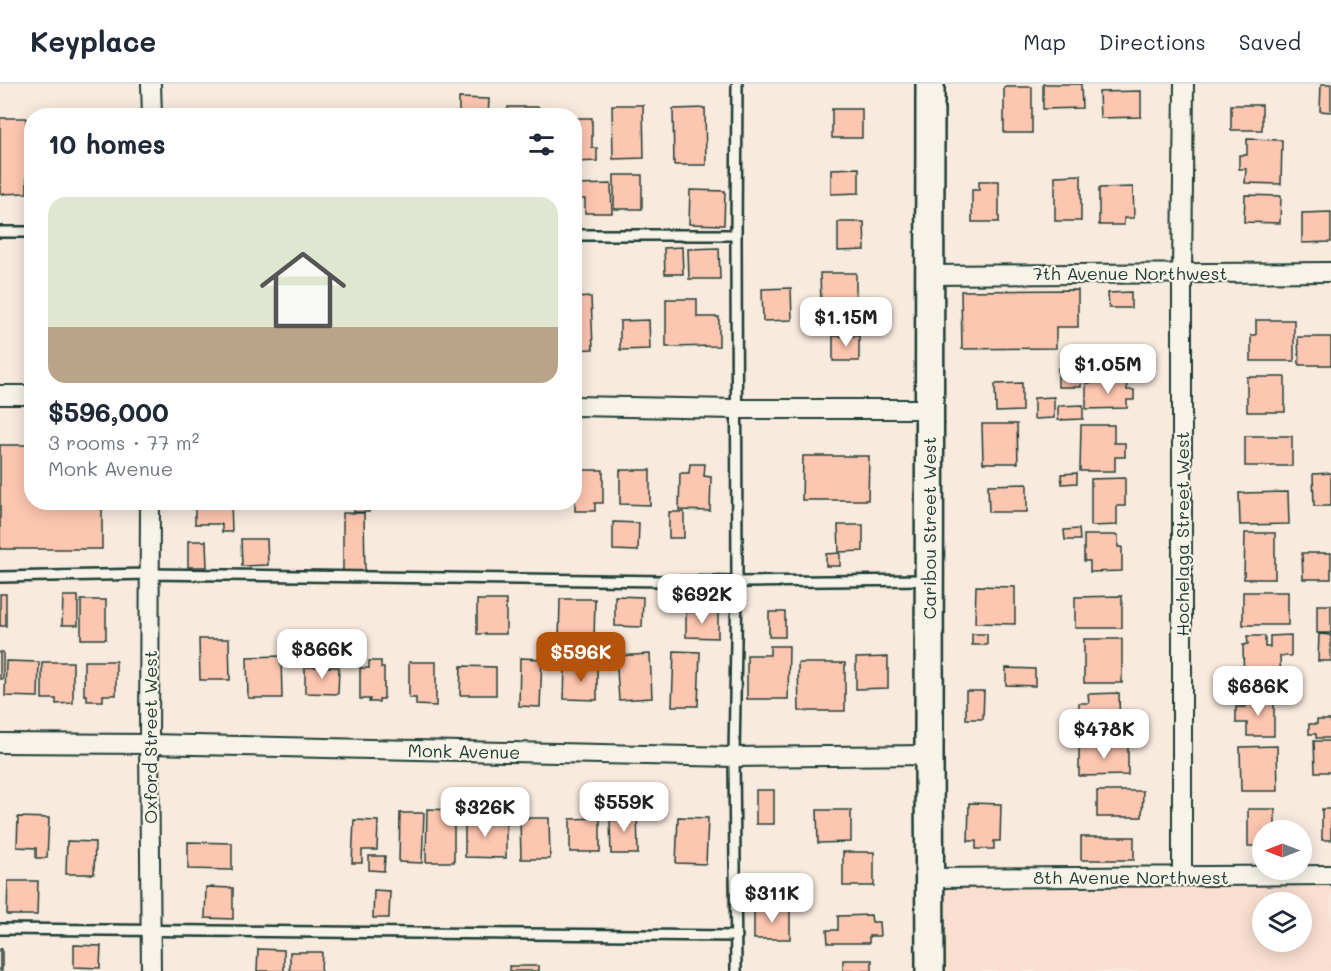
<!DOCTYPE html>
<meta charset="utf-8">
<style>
body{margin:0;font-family:Mali,sans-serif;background:#f6f6f7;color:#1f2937;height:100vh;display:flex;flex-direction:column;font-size:22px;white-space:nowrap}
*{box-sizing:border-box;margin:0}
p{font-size:20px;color:#747a83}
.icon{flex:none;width:33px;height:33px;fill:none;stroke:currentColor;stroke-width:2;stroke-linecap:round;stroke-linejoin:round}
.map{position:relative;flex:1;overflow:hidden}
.sheet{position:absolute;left:24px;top:24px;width:558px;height:402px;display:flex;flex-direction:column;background:#fff;border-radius:24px;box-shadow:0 3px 15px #0003}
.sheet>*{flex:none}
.needle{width:39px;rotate:270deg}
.buttons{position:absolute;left:1252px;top:736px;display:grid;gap:12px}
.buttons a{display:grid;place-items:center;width:60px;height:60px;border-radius:50%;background:#fff;box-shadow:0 3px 15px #0003;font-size:30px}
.price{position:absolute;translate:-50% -51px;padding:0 14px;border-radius:12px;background:#fff;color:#222;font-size:20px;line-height:39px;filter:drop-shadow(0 2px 3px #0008)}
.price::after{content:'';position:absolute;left:50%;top:36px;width:18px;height:14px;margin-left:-9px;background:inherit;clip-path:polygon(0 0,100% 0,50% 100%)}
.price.on{background:#b45309;color:#fff}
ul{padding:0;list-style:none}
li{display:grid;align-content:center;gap:12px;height:318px;padding:0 24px}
li span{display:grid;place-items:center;height:186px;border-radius:18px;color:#555}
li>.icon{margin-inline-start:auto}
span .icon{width:108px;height:108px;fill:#fffc;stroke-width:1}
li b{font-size:26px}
h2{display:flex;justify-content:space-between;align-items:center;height:72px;padding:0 24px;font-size:26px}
header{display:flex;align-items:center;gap:36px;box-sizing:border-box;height:84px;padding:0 30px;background:#fff;border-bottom:2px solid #e0e1e3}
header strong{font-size:28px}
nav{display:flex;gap:33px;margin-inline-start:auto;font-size:21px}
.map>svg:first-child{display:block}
.built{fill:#fadfd0;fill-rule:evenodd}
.building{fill:#fdc6b0;stroke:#1f3d34;stroke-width:1.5}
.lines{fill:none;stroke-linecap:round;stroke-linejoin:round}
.lane-casing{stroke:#1f3d34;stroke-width:14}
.street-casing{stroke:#1f3d34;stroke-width:22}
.secondary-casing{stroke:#1f3d34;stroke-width:32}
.lane{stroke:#f7f3e8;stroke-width:9}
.street{stroke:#f7f3e8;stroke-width:18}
.secondary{stroke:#f7f3e8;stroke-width:27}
.labels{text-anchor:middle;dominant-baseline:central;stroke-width:4.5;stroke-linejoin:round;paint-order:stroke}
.street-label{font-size:18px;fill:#1f3d34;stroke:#f7f3e8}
</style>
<header>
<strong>Keyplace</strong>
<nav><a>Map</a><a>Directions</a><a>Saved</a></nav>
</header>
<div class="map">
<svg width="1331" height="887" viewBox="0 0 1331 887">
<rect width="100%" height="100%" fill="#f8eadd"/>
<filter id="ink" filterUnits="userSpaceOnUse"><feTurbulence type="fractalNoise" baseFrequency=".0167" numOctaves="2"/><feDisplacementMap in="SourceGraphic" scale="12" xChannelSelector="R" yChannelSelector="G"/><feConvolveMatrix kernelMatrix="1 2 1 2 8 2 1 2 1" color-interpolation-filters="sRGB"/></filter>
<g filter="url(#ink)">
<!-- built -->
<path class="built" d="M1331,791V887H931L930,794ZM1263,819H1302V858H1263Z"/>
<!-- building -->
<path class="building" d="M1043,0H1081L1082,24L1043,25Z
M1321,0H1331V28L1320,27Z
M1004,3H1032V49H1004Z
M1141,7V33L1100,34L1099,8Z
M459,14L489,15L488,32H459Z
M612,21H643L644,74L613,75Z
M1231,21H1262V46H1231Z
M508,23H539V32H508Z
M705,24L706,81H674L673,25Z
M832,25H862V54H832Z
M250,26H280V32H250Z
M65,28V32H36V29Z
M293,28H323V32H293Z
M327,30H357V32H327Z
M363,30L399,31V32H363Z
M0,34H26L27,109L0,110Z
M574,34H592V64H597V77L576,78V68H574Z
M1247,55L1282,56L1281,100L1245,99L1246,85H1239V71H1247Z
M859,84V109L831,110V85Z
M614,91H642V125H614Z
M1081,91V137H1055V92Z
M979,97H999V138H972V106H979Z
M611,100L612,129H585V115H575V101Z
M1133,103L1134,134H1124V141H1099V104Z
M690,106L725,107L724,141L689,140Z
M1245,111L1281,112L1280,139L1244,138Z
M1331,128V158L1302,159V129Z
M838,138H864L865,166L838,167Z
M682,163L683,190H665L664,164Z
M719,164L720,195H689L688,165Z
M820,189H856V220H821Z
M791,204L792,236L763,237L762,205Z
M1078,206V243H1056V264L962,265L961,207Z
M1131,208V224H1109L1108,209Z
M591,213L593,265L574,266V214Z
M666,215H697V233H719V262L666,263Z
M649,236L650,265L620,266V237Z
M1256,236H1294V277H1251V251H1256Z
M833,252H859V277H833Z
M1298,253H1331V281H1299Z
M1058,284H1081V303H1058Z
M1247,293H1285V328H1247Z
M1127,298V306H1134V316H1127V324L1086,325V299Z
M1022,299V327L996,328L995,300Z
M1054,313V334L1034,335V314Z
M1083,321V335L1058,336V322Z
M982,340H1017L1018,379H983Z
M1081,341H1114V359H1125V373H1115V387H1080Z
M1245,352H1292V382H1245Z
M0,361H32V418H102V465H0Z
M803,372H869L868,416H802Z
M690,380H705L704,392L711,393L710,427L679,426L680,389H689Z
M575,386H603V419H595V427H575Z
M620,386H650V421L620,420Z
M1077,389V399L1062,400L1061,390Z
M1331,389V422H1314L1313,390Z
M1125,394V422H1117V441L1091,442V395Z
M1027,400V428H989L988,401Z
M1288,408L1289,440L1240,441L1239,409Z
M195,418H231L232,448H222V440H195Z
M249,418H257V423H249Z
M354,418H369V428H354Z
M531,418H545V424H531Z
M669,428H684V454H669Z
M343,429H364L365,487H343Z
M613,438L639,439L638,467L613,466Z
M838,441H863V467L839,468Z
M1079,445L1080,456H1065L1064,446Z
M1245,449H1275V495H1244Z
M1084,451H1118V463H1122V487L1090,488V477H1084Z
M241,455H267L268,481L242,482Z
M188,457H206L207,483H188Z
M840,469V482H826V470Z
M1302,469H1331V495H1303Z
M976,502L1015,503V540L975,539Z
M1243,508H1288V541H1243Z
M0,510H6V542H0Z
M63,512H78V541H62Z
M615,512L643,513L642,543L615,542Z
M1122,512V544H1075V513Z
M560,515H595L594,558H559Z
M81,516H106V555H81Z
M477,516H506V550H477Z
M1317,521H1331V549H1317Z
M686,528L718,529V554L686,553Z
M769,528H785V553H769Z
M972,550H987V561H972Z
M1319,550L1331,551V577H1318Z
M1291,551V572H1280L1281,604H1244L1243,561L1248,560L1247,552H1265V563H1270V552Z
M199,555H229L230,596H200Z
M1084,555H1122V599H1084Z
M770,562H789L788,615H747V571H770Z
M674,567L700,568L698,622H672Z
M0,568H3V595H0Z
M650,570L652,614L619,616L616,572Z
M281,572L282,614H248L247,573Z
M888,573V604L856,605V574Z
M520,574L542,575L540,623L519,622Z
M6,577L39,578L38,613L5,612Z
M84,577H116V611H103V617H87V611H84Z
M369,577H381V584H384V615H379V618H369L370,615H360V584H369Z
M42,578H73V619L56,620V615H42Z
M409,578H436V622L416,621V614H409Z
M798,579H845V627H799Z
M461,582L496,583V611H460Z
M565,582L597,583V616L564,615Z
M305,583H339L338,610L305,609Z
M1006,584L1035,585V602L1006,601Z
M966,607H984L983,635H966Z
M1119,609L1120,655L1090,656L1089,633L1079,634V619H1089L1088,610Z
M1246,616H1274V652H1247V639H1236V623H1246Z
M1317,636H1331V654H1316V650H1309V640H1317Z
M1314,657H1331V688H1315Z
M1128,660V691L1079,692V661Z
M1277,662L1278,707H1241L1240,663Z
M756,706H774V740H756Z
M1097,707H1143L1142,733H1097Z
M969,719L1001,720L1000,757H994V765H976V757H968Z
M427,725L454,726V778H426Z
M1248,725H1275V747H1263V762H1248Z
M1322,725H1331V756H1322Z
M615,726H637L638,770H611L610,736H615Z
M817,726H851V758L818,759Z
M400,729H424L422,779L399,778Z
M18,733L49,734L47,774H36V764L17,763Z
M465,733L506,734V774L465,773Z
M678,733L708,734L706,780L676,779Z
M520,734H549L550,775H521Z
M600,734V768H570V735Z
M354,736L378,737L377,766H362V779H352Z
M1081,753H1134V776H1081Z
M67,757L95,758L94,790H66Z
M188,758L232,759V786L188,785Z
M843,768H874V802H843Z
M369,772H385L384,787L369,786Z
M8,797H38L37,831H7Z
M206,803L233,804V835L205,834Z
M374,806L390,807L389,834H373Z
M754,824H790V855H754Z
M871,831L872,838H879L880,852H869V859H828L827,846H838V832Z
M74,861L101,862L100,884L74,883Z
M0,865H2V887H0Z
M258,865L284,866V887H257Z
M290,868H322L321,887H290Z
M843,876H872V887H843Z
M509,882H539V887H510Z"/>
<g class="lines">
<!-- lane casing -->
<g class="lane-casing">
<path id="lane" d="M0,148H32
M574,151H736
M0,493L150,490L737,498L927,496
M0,845C246,849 491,848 737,852
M736,887L734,673L737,498L736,151L737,0"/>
</g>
<!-- street casing -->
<g class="street-casing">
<path id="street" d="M151,0L152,32
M929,191L1331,188
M0,311H32
M574,322L736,325H929
M150,418L149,660L151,887
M0,659L149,660L734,673L929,671
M1182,792V189L1184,0
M930,794L1331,791"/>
</g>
<!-- secondary casing -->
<g class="secondary-casing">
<path id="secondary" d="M930,0L929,671L930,887"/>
</g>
<!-- lane -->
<use href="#lane" class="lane"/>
<!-- street -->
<use href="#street" class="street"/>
<!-- secondary -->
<use href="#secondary" class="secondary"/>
</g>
</g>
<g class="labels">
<!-- street labels -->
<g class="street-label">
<text x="1130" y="189">7th Avenue Northwest</text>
<text transform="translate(929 444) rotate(-90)">Caribou Street West</text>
<text transform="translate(1182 450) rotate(-90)">Hochelaga Street West</text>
<text transform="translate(150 653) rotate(-90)">Oxford Street West</text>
<text transform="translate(464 667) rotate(1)">Monk Avenue</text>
<text x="1131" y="793">8th Avenue Northwest</text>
</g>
</g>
</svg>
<div class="buttons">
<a><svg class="needle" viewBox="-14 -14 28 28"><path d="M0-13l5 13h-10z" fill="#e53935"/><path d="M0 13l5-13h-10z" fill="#747a83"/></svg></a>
<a><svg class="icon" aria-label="layers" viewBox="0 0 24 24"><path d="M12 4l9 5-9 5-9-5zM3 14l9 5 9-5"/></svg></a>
</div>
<b class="price" style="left:846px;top:264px">$1.15M</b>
<b class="price" style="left:1108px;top:311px">$1.05M</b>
<b class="price" style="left:702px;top:541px">$692K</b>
<b class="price" style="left:322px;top:596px">$866K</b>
<b class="price on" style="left:581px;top:599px">$596K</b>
<b class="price" style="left:1258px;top:633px">$686K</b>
<b class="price" style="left:1104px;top:676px">$478K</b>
<b class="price" style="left:624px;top:749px">$559K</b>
<b class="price" style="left:485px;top:754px">$326K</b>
<b class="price" style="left:772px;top:840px">$311K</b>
<section class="sheet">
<h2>10 homes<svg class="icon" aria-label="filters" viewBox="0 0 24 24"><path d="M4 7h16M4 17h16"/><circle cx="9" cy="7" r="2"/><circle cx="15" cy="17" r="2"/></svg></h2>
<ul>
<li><span style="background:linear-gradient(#dfe7d0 70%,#b9a48a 0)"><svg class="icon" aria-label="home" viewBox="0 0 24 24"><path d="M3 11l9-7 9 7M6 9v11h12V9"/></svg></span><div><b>$596,000</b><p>3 rooms · 77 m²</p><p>Monk Avenue</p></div></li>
</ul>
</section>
</div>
